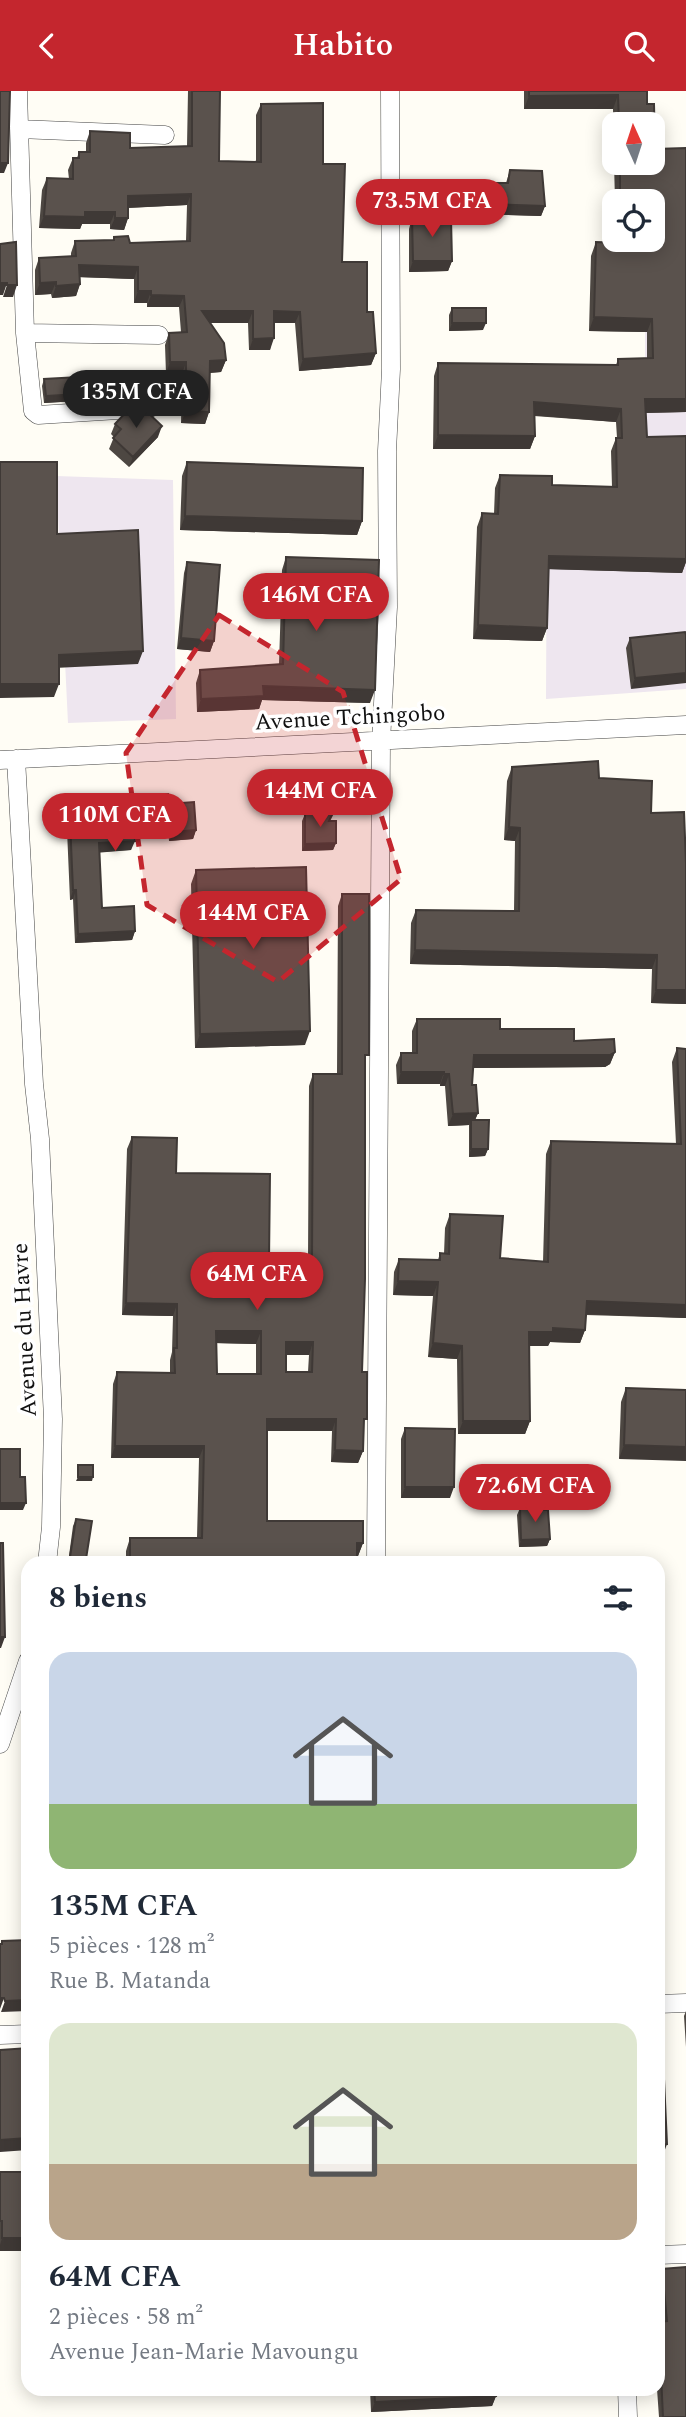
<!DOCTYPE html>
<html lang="fr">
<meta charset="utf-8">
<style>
body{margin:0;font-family:Spectral,serif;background:#f6f6f7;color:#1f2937;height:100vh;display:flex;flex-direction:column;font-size:26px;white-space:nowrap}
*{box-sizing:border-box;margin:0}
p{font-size:23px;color:#747a83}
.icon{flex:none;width:38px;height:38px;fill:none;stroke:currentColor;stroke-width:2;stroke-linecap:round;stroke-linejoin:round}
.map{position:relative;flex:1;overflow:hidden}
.sheet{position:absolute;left:21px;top:1465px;width:644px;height:840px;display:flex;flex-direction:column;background:#fff;border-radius:21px;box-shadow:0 4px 18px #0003}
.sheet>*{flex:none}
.needle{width:46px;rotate:357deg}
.buttons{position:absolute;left:602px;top:21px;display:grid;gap:14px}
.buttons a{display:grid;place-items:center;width:63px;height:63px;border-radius:14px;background:#fff;box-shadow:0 4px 18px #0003;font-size:35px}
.price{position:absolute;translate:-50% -60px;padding:0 16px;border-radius:24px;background:#c4262e;color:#fff;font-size:23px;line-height:46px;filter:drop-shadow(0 2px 4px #0008)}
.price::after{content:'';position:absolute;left:50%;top:42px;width:21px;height:16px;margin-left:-10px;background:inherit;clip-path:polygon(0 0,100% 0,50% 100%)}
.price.on{background:#222;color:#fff}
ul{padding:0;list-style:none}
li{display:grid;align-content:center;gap:14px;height:371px;padding:0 28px}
li span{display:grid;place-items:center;height:217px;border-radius:21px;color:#555}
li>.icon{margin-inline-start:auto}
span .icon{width:126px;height:126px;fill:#fffc;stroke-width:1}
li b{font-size:30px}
h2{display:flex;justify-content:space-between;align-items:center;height:84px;padding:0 28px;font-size:30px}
header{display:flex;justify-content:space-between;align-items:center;height:91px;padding:0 28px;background:#c4262e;color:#fff;font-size:32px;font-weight:600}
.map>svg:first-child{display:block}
.industrial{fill:#eee6ef}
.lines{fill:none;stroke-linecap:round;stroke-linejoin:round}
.minor-casing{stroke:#444;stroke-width:19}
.minor{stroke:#fff;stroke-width:18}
.wall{fill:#4d4742;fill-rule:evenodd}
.shaded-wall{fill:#3f3936}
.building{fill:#5a524d;stroke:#3f3936;stroke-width:2;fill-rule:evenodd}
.marked{fill:#c4262e;fill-opacity:0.2;stroke:#c4262e;stroke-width:5;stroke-dasharray:14 9;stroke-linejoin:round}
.labels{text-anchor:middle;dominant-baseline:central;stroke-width:7;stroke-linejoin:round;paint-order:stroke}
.street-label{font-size:23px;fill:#111;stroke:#fff}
</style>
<header><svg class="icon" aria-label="back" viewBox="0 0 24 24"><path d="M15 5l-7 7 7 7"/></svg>Habito<svg class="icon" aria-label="search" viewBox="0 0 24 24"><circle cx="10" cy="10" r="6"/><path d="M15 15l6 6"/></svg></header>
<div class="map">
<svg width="686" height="2326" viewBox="0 0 686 2326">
<rect width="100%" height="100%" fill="#fffdf5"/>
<!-- industrial -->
<path class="industrial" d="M653,130H686V598L546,608L547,398L620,397L645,360V149H653Z
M56,385L173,389L176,628L68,632Z"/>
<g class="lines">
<!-- minor casing -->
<g class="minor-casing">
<path id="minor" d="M18,0L25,242L33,320L38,324L150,317
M19,38L165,44
M25,242L159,244
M16,668L34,993L40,1048L53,1328L51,1436L47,1472
M0,669L686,634
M376,1472L381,651L388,516L387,360L391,278L390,0
M0,1653L28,1570
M658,1913L686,1912
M0,1944L28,1943
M658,2164L686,2163
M627,2298L628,2326"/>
</g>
<!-- minor -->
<use href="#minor" class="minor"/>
</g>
<!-- wall -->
<path class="wall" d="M188,0H220L219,70L256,71V24L261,13L323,73L342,171L367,221L376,262L371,274L299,280L295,232H274L270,259H249L248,232H210L226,269L221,281L210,282L209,321L205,333L181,332L182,283H166L165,254L169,242L181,241L179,216H147V212H134V188L80,186V193L76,205L52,207L51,203L35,204V179L39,167L71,165V162L75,150L113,149L114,146L130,152L186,150L187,114L128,117V127L124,139L110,138V133H82L80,138L39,137L42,99L47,87L69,88L68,79L73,67H77L79,61H86V52L90,40L130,57L187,55Z
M524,0H647V13H654L655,58L686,57V321L646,322L647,346L686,345V471L682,482L549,478L547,537L542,550L473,548L477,436L482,422L494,423L495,397L500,384L552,385V394L612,396L611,360L616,347H617L616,331L534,325L535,345L530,358H433L434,285L438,272L616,274L618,268L647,267V241L589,240L591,165L596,151L658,153L659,122H653V110H615L614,72H653V33H614V71L613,18H524Z
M510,79L545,115L541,125L481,123L482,102L485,92H506Z
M412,127L452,170L448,180L409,181V138Z
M452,217L483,239L449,240V224Z
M44,288L80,303L77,310L44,312L42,295Z
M115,333L158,346L129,376L109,358L114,346L111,343Z
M187,371L362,430L357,444L180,439L182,385Z
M286,466L370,612L262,609L259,618L197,621L196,592L200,579L279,573L282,479Z
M187,471L214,550L210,561L177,558L184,482Z
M685,544L631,598L626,557L630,547Z
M512,676L599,687L651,722L686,913L651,912L652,878L410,873L411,832L416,819L514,820L515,750L504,749L507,690Z
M92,708L168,713L196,739L193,748L169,750L168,738L134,741L131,759L99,761L102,817L135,840L132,849L75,852L73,808L70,809L67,739L70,730L90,729L89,717Z
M305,723L329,730L336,752L333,759L302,760V730Z
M196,779L305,954L195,957L191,793Z
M342,803L365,973L362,1281L363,1360L358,1372L331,1371L332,1340H267V1430L363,1452L358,1465H357V1472H126V1460L130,1447H197L199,1367H111L113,1293L117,1281L170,1282V1269L172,1261L173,1225L122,1224L127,1058L132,1046L176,1082L269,1170L308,1168L309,995L313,983H337L338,815ZM217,1252L256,1253V1283H217ZM286,1264H309L308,1281H286Z
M417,928L500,938L574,950L615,961L610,973L605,976L473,977L472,994L478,1022L475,1029L488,1058L485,1065L469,1066V1034L448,1035L445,995H440V993H397L396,974L401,962H412V940Z
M677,957L686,958V1227L586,1224L585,1239L580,1252L550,1251L548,1255H529L530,1330L525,1343H458L457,1268L428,1266L433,1205L393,1204L394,1181L399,1168L438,1169L440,1162L444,1163L445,1137L450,1123L500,1167L543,1171L546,1063L551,1050L676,1053L672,971Z
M626,1297L686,1299L619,1368L621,1311Z
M405,1337L450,1407H401V1348Z
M520,1417L550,1448L547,1455L519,1456L517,1424Z
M76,1428L86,1468L85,1472H68L73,1435Z
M686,1920V1956L684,1925Z
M0,2081L28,2160H0Z
M662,2178L686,2326H659L657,2298L658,2231H662L658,2188Z
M370,2298H495L496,2305L492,2315L371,2321Z"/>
<!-- shaded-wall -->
<path class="shaded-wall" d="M618,4L613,18H524L529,5Z
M0,72H8L4,82H0Z
M191,103L187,114L124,117L128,105Z
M664,108L659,122H653V110H620V109Z
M485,113L545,115L541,125L481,123Z
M85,121H115L110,133H82L80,138L39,137L44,125Z
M115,127H128L124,139L110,138Z
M413,170H452L448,180L409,181Z
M79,174L138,176L134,188L75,186Z
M56,191L51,203L35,204L40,192Z
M0,192H7L3,204H0Z
M80,193L76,205L52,207L56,195Z
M7,194H17L13,206H3Z
M138,200H151L147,212H134Z
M151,204L184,205L179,216H147Z
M202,220H253L248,232H197Z
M274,220L300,221L295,232H270Z
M594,226L652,228L647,241L589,240Z
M452,232H486L483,239L449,240Z
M274,247L270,259H249L253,248Z
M376,262L371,274L299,280L303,268Z
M226,269L221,281L206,282L210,270Z
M170,271H186L182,283H166Z
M80,303L77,310L44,312L46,305Z
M645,308H686V321L640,322Z
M534,311L621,318L616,331L529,324Z
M186,320L209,321L205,333L181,332Z
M162,335L158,346L129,376L133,366Z
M438,344L535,345L530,358H433Z
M185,425L362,430L357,444L180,439Z
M549,465L686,468V471L682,482L544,478Z
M478,534L547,537L542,550L473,548Z
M181,547L214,550L210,561L177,558Z
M143,560L138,573L54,577L59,564Z
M686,582V592L631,598L635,587Z
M0,593H59L54,606L0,607Z
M263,595L375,599L370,612L262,609L259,618L197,621L201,608Z
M172,729L168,738L130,741L133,732Z
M509,736L520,737L515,750L504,749Z
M196,739L193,748L169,750L173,741Z
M135,750L131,759L95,762L99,752Z
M336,752L333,759L302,760L305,753Z
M73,799H76L73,808L70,809Z
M135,840L132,849L75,852L78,843Z
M415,859L657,864L652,878L410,873Z
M656,899H686V913L651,912Z
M310,940L305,954L195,957L200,943Z
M615,961L610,973L605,976L470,977L474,964Z
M401,981H444L440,993H397Z
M444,983H449L445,995H440Z
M478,1022L473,1034L471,1029L469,1034L448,1035L453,1023Z
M471,1058H488L485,1065L469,1066Z
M398,1190L438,1191L433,1205L393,1204Z
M587,1210L686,1214V1227L582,1223Z
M126,1212L177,1213L173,1225L122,1224Z
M553,1237L585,1239L580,1252L550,1251L548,1255H524L529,1241Z
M216,1240H261L256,1253L212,1252Z
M286,1251H313L309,1264H281Z
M433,1252L462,1255L457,1268L428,1266Z
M267,1328H336L332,1340H262Z
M463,1330H530L525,1343H458Z
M624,1354L686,1356V1370L619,1368Z
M115,1355H204L199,1367H111Z
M335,1359L363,1360L358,1372L331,1371Z
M78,1386H93L92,1390H76Z
M405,1396H454L450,1407H401Z
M0,1412H26L23,1419H0Z
M550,1448L547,1455L519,1456L521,1449Z
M357,1452H363L358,1465H353Z
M0,1546H5L1,1557H0Z
M0,1907H4L0,1918Z
M28,1909V1920L1,1921L5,1910Z
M28,2047V2059L0,2061V2049Z
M667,2053L662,2067H658V2054Z
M2,2147H28V2160H0V2154Z
M496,2305L492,2315L371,2321L375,2311Z"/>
<!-- building -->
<path class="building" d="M0,0H10L8,72H0Z
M192,0H220L219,70L261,71V13L323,12V73H345L342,171H367V221H373L376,262L303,268L300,221L274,220V247L253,248V220H202L224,252L226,269L210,270L209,321L186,320V271H170L169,242L187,241L184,205L151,204V200H138V176L79,174L80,193L56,195V191L40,192L39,167L76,165L75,150L114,149V146L128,145L130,152L190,150L191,103L128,105V127H115V121H85V126L44,125L47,87L73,88V67H79V61H90V40L130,42V57L192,55Z
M529,0H647V13H654L655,58L686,57V308H645L647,346L686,345V468L549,465L547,537L478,534L482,422L498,423L500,384L552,385V394L617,396L616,347H622L621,318L534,311L535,345L438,344V272L618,274V268L653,267L652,228L594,226L596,151L663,153L664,108L620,109V72H653V33H619L618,4L529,5Z
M510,79L542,80L545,115L485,113V92H508Z
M412,127H451L452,170H413Z
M16,151L17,194H7V192H0V153Z
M452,217H486V232H452Z
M79,286L80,303L46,305L44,288Z
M144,318L162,335L133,366L113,347L121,338L115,333L128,319Z
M0,371H57V443L138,439L143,560L59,564V593H0Z
M187,371L363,377L362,430L185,425Z
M286,466L379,469L375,599L263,595L264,605L201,608L200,579L283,573Z
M187,471L220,474L214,550L181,547Z
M685,541L686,544V582L635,587L630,547Z
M598,670L599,687L652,690L651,722L684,721L686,772V899H656L657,864L415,859L416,819L519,820L520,737L509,736L512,676Z
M168,703V713L194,711L196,739L173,741L172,729L133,732L135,750L99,752L102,817L134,815L135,840L78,843L76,799H73L70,730L94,729L92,708Z
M333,722L329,730H336V752L305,753V723Z
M306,776L310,940L200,943L196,779Z
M342,803H369V964H365V1188L362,1281H367V1328H364L363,1360L335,1359L336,1328H267V1430H363V1452H357V1472H130V1447H202L204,1355H115L117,1281L175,1282L174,1257H177V1213L126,1212L132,1046L177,1047L176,1082L270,1083L269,1170L312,1168L313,983H342ZM216,1240H261V1283H217ZM286,1251H313L312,1281H286Z
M417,928H500V938H574V950L614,948L615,961L610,964H474L472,994H476L478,1022L453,1023L449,983H444V981H401V962H417Z
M677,957L686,958V1214L587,1210L585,1239L553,1237V1241H529L530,1330H463L462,1255L433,1252L438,1191L398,1190L399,1168L440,1169V1162L449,1163L450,1123L503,1125L500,1167L548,1171L551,1050L681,1053Z
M471,1029H489L488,1058H471Z
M626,1297L686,1299V1356L624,1354Z
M405,1337L455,1338L454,1396H405Z
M0,1358H20V1386H25L26,1412H0Z
M78,1374H93V1386H78Z
M520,1417L548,1419L550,1448L521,1449Z
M76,1428L92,1430L86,1468L70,1466Z
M0,1452H3L5,1546H0Z
M28,1849V1909L5,1910L4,1907H0V1853H2V1850Z
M28,1957V2047L0,2049V1959Z
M658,1988H664L667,2053L658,2054Z
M0,2081H28V2147H2V2130H0Z
M686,2176V2326H663L661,2283H658V2231L667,2230L662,2178Z
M374,2298H495L496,2305L375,2311Z"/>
<!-- marked area -->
<path class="marked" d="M219,524L343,601L401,788L278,891L147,814L126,662Z"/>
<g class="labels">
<!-- street labels -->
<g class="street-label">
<text transform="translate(350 627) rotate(-3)">Avenue Tchingobo</text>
<text transform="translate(25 1239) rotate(-93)">Avenue du Havre</text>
</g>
</g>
</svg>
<div class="buttons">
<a><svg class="needle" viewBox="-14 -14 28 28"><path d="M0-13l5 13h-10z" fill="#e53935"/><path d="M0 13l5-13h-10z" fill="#747a83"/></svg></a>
<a><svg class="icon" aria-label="locate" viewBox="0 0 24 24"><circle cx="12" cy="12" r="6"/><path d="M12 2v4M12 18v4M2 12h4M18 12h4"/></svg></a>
</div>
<b class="price" style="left:432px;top:148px">73.5M CFA</b>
<b class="price on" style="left:136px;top:339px">135M CFA</b>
<b class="price" style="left:316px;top:542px">146M CFA</b>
<b class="price" style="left:320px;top:738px">144M CFA</b>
<b class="price" style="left:115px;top:762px">110M CFA</b>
<b class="price" style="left:253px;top:860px">144M CFA</b>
<b class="price" style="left:257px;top:1221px">64M CFA</b>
<b class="price" style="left:535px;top:1433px">72.6M CFA</b>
<section class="sheet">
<h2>8 biens<svg class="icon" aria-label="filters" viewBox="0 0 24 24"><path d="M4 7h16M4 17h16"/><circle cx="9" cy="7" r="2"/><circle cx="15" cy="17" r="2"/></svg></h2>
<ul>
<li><span style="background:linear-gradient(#c9d6e8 70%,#8fb573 0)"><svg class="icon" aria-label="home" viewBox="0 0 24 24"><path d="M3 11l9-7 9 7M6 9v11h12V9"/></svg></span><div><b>135M CFA</b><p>5 pièces · 128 m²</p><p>Rue B. Matanda</p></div></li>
<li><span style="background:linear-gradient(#dfe7d0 65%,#b9a48a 0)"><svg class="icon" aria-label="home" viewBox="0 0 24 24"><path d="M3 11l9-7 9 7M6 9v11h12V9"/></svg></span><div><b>64M CFA</b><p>2 pièces · 58 m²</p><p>Avenue Jean-Marie Mavoungu</p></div></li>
</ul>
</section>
</div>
